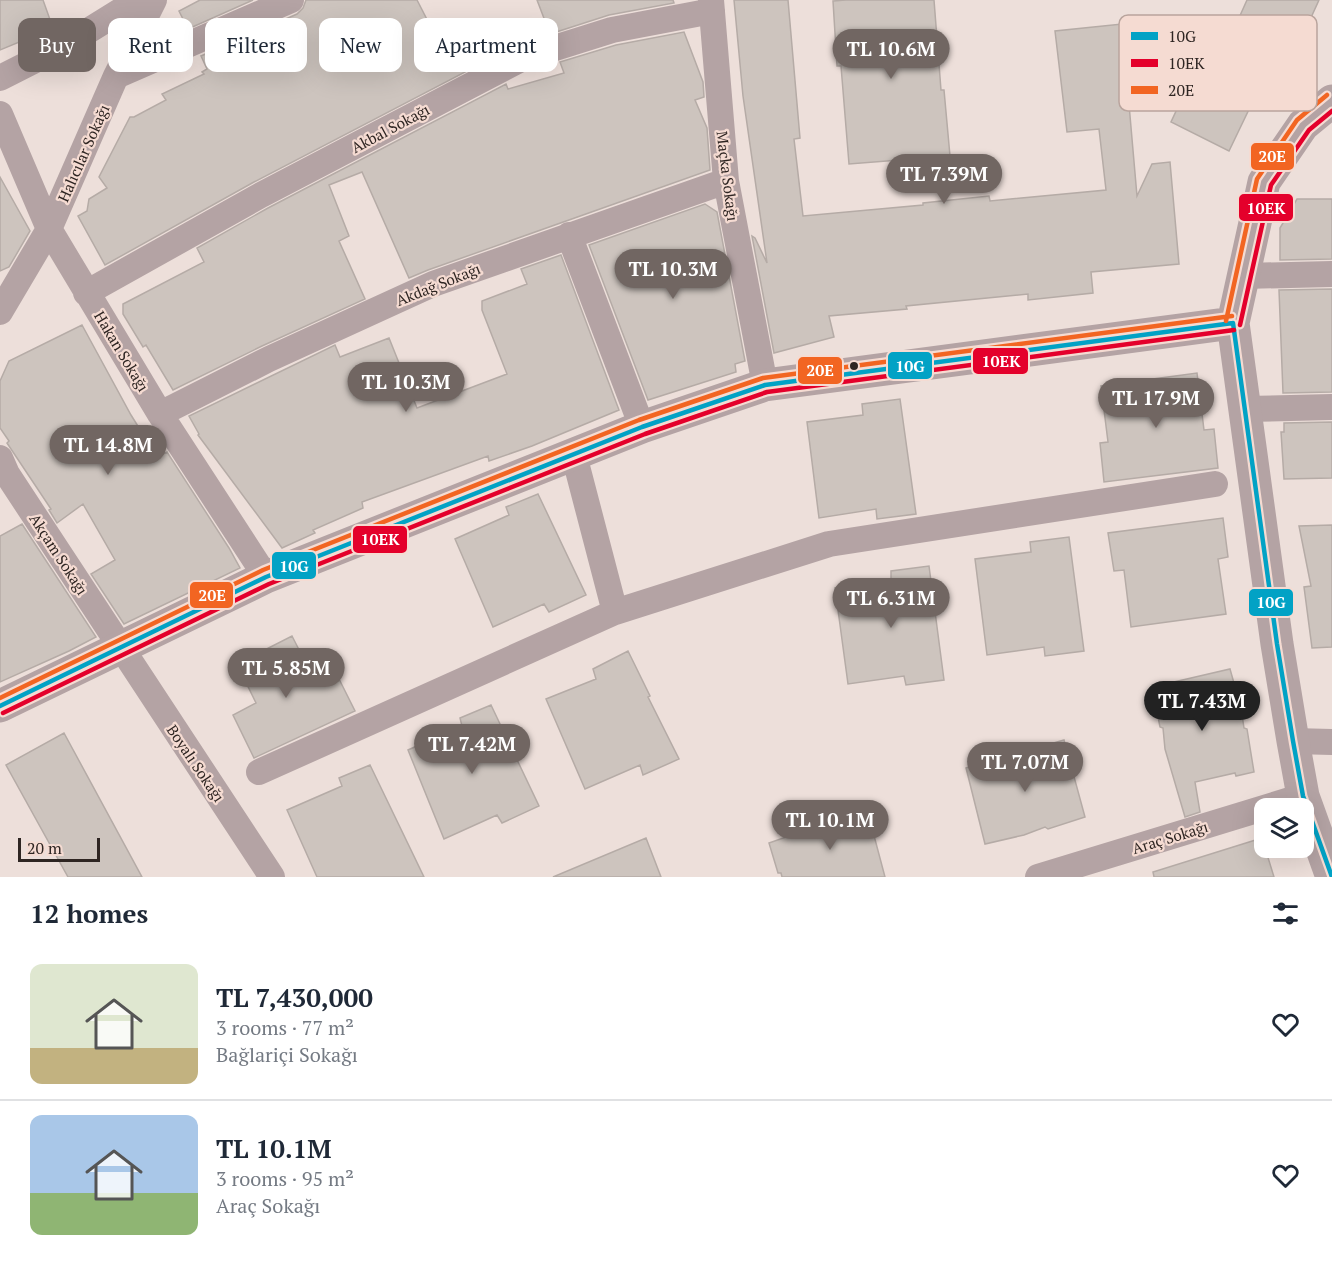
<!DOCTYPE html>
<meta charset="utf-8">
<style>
body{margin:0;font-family:"PT Serif",serif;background:#f6f6f7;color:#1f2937;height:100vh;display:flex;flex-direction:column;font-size:22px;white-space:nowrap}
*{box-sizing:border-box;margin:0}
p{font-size:20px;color:#747a83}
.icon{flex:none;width:33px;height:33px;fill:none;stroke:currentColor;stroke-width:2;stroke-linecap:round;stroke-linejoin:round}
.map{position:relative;height:877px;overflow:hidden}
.sheet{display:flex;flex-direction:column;background:#fff;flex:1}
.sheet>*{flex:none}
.top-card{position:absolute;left:18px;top:18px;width:600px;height:54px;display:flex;gap:12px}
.buttons{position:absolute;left:1254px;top:798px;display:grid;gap:12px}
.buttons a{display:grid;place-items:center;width:60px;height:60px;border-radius:12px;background:#fff;box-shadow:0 6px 24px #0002;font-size:30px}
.scale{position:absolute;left:18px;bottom:15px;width:82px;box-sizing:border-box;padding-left:6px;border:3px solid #2e2522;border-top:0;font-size:16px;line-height:21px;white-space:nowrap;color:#2e2522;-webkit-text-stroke:4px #f5dbd2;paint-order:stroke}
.price{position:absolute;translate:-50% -51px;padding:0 14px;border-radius:21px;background:#716662;color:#fff;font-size:20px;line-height:39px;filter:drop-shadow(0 2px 3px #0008)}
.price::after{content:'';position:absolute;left:50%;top:36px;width:18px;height:14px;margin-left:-9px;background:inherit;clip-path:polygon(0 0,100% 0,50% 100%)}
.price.current{background:#222;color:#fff}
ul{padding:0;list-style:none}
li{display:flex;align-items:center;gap:18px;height:150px;padding:0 30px}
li+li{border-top:2px solid #e0e1e3}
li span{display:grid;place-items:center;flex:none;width:168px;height:120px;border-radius:12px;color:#555}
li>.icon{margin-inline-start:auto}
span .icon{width:72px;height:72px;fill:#fffc;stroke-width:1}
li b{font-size:26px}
h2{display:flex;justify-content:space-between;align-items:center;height:72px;padding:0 30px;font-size:26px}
.pill{padding:0 21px;border-radius:12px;background:#fff;box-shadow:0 6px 24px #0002;font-size:21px;line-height:54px}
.pill.current{background:#716662;color:#fff}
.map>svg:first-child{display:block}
.building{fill:#cdc4be;stroke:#b5aba6;stroke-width:1.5}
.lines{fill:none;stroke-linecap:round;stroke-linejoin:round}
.minor{stroke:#b4a3a4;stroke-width:26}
.tertiary{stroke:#b4a3a4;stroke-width:33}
.bus-1-casing{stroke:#f5dbd2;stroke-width:9}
.bus-2-casing{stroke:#f5dbd2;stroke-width:9}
.bus-3-casing{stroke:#f5dbd2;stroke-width:9}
.bus-1{stroke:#02a2c5;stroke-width:4.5}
.bus-2{stroke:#e4002b;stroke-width:4.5}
.bus-3{stroke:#f26522;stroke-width:4.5}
.bus-dot{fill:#2e2522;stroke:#f5dbd2;stroke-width:2}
.labels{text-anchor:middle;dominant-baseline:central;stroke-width:4.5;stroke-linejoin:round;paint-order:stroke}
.street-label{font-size:15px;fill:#2e2522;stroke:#f5dbd2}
.key{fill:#f5dbd2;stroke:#b9a49d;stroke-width:1.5}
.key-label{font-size:16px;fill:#2e2522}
.line-badge{stroke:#f5dbd2;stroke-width:2}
.badge-label{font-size:16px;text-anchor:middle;font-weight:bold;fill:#fff}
</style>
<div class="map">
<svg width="1332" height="877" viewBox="0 0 1332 877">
<rect width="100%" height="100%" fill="#eddfda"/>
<!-- building -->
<path class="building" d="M0,0H43L53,28L0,50Z
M200,0H253L188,29L179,11Z
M306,0H417L436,37L471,19L492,58L254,182L105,265L78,216L87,211L89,199L107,188L99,177L130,117H134L166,100L162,94L204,74L202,72L207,69L201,56L297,14L303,8Z
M537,0H673L674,3L609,15L550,34Z
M734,0H788L800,138L794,139L803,216L923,205V203L989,196L990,201L1106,190L1099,129L1067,132L1055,31L1122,24L1137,196L1152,164L1170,162L1179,264L1091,272L1093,293L1028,300V294L906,306L907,309L829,316L834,337L774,353L752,236L755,238L767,263L743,96Z
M846,0H934L941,90H944L950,156L849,164L841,66H837L833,1Z
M1247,0H1319L1304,33L1289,26L1229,151L1171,122L1214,30L1230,38Z
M684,32L703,82L704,97L695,100L707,128L710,170L428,270L409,278L362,172L329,185L349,236L339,241L365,299L262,346L173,390L146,345L143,347L123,314V304L204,262L197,248L268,208L506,84L508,89L564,73L560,62L616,45Z
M0,177L30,231L9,267L0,271Z
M1297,199H1332V259L1280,260V228Z
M705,204L717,212L745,361L735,364L736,372L648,400L589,245Z
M561,255L619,410L532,446L489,461L488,456L362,502L363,508L313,530L315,533L282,548L198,435L199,434L189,416L335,345L340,357L389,338L417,408L507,374L482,310V301L527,284L521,269Z
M1332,289V392L1283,393L1279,290Z
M82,325L131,415L157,457L167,452L229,548L240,568L124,624L91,574L115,560L83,504L57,523L49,510L51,509L7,443L9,441L0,428V381L9,361Z
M1197,373L1204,430L1214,429L1218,468L1104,482L1100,443L1108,442L1101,386Z
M900,399L916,514L877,519L876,509L819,518L807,422L863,415L862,404Z
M1332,422V478L1284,479L1281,432H1284V423Z
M538,494L586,595L549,612L544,604L493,627L455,539L509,515L506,507Z
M1223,518L1228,557L1218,559L1226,614L1131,627L1124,570L1114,571L1108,533Z
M22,524L96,637L69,651L0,682V536Z
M1332,525V647L1312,648L1304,587L1311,586L1299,526Z
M1069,537L1084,651L1045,656L1044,647L987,655L975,559L1031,552L1030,542Z
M929,566L944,680L906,685L904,676L848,684L835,588L891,581V571Z
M292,636L317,685L337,675L355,711L254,758L233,715L256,703L237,664Z
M628,651L650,696L648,697L679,759L643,775L640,765L585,789L546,699L596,679L593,669Z
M1230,669L1241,708L1244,728L1247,729L1254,772L1236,776L1235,773L1195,782L1200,812L1185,817L1165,749L1163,728L1160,727L1152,687Z
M491,705L539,806L502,823L497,815L444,839L408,750L462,726L460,718Z
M64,733L142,877H68L6,765Z
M1064,740L1085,817L1048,829L1045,827L1024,835L985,844L966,768L1002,755L1006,757Z
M370,765L424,877H317L287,810L342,786L339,778Z
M868,813L885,877H782L781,873H778L769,843L806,830L809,831L827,825L829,823Z
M646,838L661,877H553Z
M1262,838L1274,877H1154L1153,872Z"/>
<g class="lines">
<!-- minor -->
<path class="minor" d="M711,0L726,181L765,385
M116,76L291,0
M0,78L67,44L138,0
M0,114L49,229L160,414L266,577
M569,235L642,427
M1243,276L1332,274
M86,293L261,195L523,58L612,30L712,11
M0,312L49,229L116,76L154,0
M1245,409L1332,407
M160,414L269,359L433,284L726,181
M574,455L615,612
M0,458L7,474L272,877
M1293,741L1332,742
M259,772L615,612L829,544L1215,484
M1038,877L1303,796"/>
<!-- tertiary -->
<path class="tertiary" d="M0,706L266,577L642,427L765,385L1233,323
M1332,877L1303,796L1293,741L1277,644L1233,323L1264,182L1303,125L1332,101"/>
<!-- bus-1 casing -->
<g class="bus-1-casing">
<path id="bus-1" d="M1233,323L1277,644L1293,741L1303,796L1332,877
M0,706L266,577L642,427L765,385L1233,323"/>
</g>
<!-- bus-2 casing -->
<g class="bus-2-casing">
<path id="bus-2" d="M1240,325L1271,185L1309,130L1332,111
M3,713L269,584L645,434L767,392L1234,330"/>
</g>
<!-- bus-3 casing -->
<g class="bus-3-casing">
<path id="bus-3" d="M1226,321L1257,179L1297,120L1327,95
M0,698L263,570L639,420L763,378L1232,316"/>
</g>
<!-- bus-1 -->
<use href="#bus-1" class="bus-1"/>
<!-- bus-2 -->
<use href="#bus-2" class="bus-2"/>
<!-- bus-3 -->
<use href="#bus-3" class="bus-3"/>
</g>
<!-- markers -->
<circle class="bus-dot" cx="854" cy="366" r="5"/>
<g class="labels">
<!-- street labels -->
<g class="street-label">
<text transform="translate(390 128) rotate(-28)">Akbal Sokağı</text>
<text transform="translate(83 153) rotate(-66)">Halıcılar Sokağı</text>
<text transform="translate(728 176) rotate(83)">Maçka Sokağı</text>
<text transform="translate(438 284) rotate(-22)">Akdağ Sokağı</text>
<text transform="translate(122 351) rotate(59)">Hakan Sokağı</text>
<text transform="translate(59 554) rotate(57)">Akçam Sokağı</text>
<text transform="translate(196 763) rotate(56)">Boyalı Sokağı</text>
<text transform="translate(1170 837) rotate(-17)">Araç Sokağı</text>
</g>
</g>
<!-- legend -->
<rect x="1119" y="15" width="198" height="96" rx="9" class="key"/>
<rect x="1131" y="32" width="27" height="8" fill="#02a2c5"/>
<rect x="1131" y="59" width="27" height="8" fill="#e4002b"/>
<rect x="1131" y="86" width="27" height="8" fill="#f26522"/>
<g class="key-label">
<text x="1168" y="42">10G</text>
<text x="1168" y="69">10EK</text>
<text x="1168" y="96">20E</text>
</g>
<g class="line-badge">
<rect x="1250" y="142" width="45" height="29" rx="6" fill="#f26522"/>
<rect x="1238" y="193" width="56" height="29" rx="6" fill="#e4002b"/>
<rect x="972" y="347" width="57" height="28" rx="6" fill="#e4002b"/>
<rect x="887" y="351" width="46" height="29" rx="6" fill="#02a2c5"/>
<rect x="797" y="356" width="46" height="29" rx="6" fill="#f26522"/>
<rect x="352" y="525" width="56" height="29" rx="6" fill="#e4002b"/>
<rect x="271" y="551" width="46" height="29" rx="6" fill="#02a2c5"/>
<rect x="189" y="581" width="45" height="28" rx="6" fill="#f26522"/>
<rect x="1248" y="588" width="46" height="29" rx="6" fill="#02a2c5"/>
</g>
<g class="badge-label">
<text x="1272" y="162">20E</text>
<text x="1266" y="214">10EK</text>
<text x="1001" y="367">10EK</text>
<text x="910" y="372">10G</text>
<text x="820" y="376">20E</text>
<text x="380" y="545">10EK</text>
<text x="294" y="572">10G</text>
<text x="212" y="601">20E</text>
<text x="1271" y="608">10G</text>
</g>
</svg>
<div class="buttons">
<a><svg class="icon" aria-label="layers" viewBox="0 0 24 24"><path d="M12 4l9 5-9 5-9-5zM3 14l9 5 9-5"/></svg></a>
</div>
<div class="scale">20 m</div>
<b class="price" style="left:891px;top:80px">TL 10.6M</b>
<b class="price" style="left:944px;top:205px">TL 7.39M</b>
<b class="price" style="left:673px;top:300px">TL 10.3M</b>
<b class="price" style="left:406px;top:413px">TL 10.3M</b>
<b class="price" style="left:1156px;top:429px">TL 17.9M</b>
<b class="price" style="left:108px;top:476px">TL 14.8M</b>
<b class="price" style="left:891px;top:629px">TL 6.31M</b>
<b class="price" style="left:286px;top:699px">TL 5.85M</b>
<b class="price current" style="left:1202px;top:732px">TL 7.43M</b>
<b class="price" style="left:472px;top:775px">TL 7.42M</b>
<b class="price" style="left:1025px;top:793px">TL 7.07M</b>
<b class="price" style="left:830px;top:851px">TL 10.1M</b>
<div class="top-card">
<a class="pill current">Buy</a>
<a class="pill">Rent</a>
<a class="pill">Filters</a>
<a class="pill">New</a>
<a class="pill">Apartment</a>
</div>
</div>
<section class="sheet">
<h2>12 homes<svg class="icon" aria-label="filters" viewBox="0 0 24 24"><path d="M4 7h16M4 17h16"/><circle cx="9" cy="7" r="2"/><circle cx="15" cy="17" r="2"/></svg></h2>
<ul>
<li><span style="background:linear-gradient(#dfe7d0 70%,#c2b280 0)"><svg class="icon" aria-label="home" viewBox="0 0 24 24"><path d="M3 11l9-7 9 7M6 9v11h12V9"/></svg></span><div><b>TL 7,430,000</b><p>3 rooms · 77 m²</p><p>Bağlariçi Sokağı</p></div><svg class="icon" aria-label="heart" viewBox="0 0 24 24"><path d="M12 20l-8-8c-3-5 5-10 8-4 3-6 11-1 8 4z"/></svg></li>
<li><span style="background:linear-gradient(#a9c7e8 65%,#8fb573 0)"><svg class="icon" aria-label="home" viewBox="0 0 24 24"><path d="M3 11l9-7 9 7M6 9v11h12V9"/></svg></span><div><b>TL 10.1M</b><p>3 rooms · 95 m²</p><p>Araç Sokağı</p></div><svg class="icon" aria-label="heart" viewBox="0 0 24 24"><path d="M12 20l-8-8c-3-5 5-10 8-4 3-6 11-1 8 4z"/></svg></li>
</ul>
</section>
